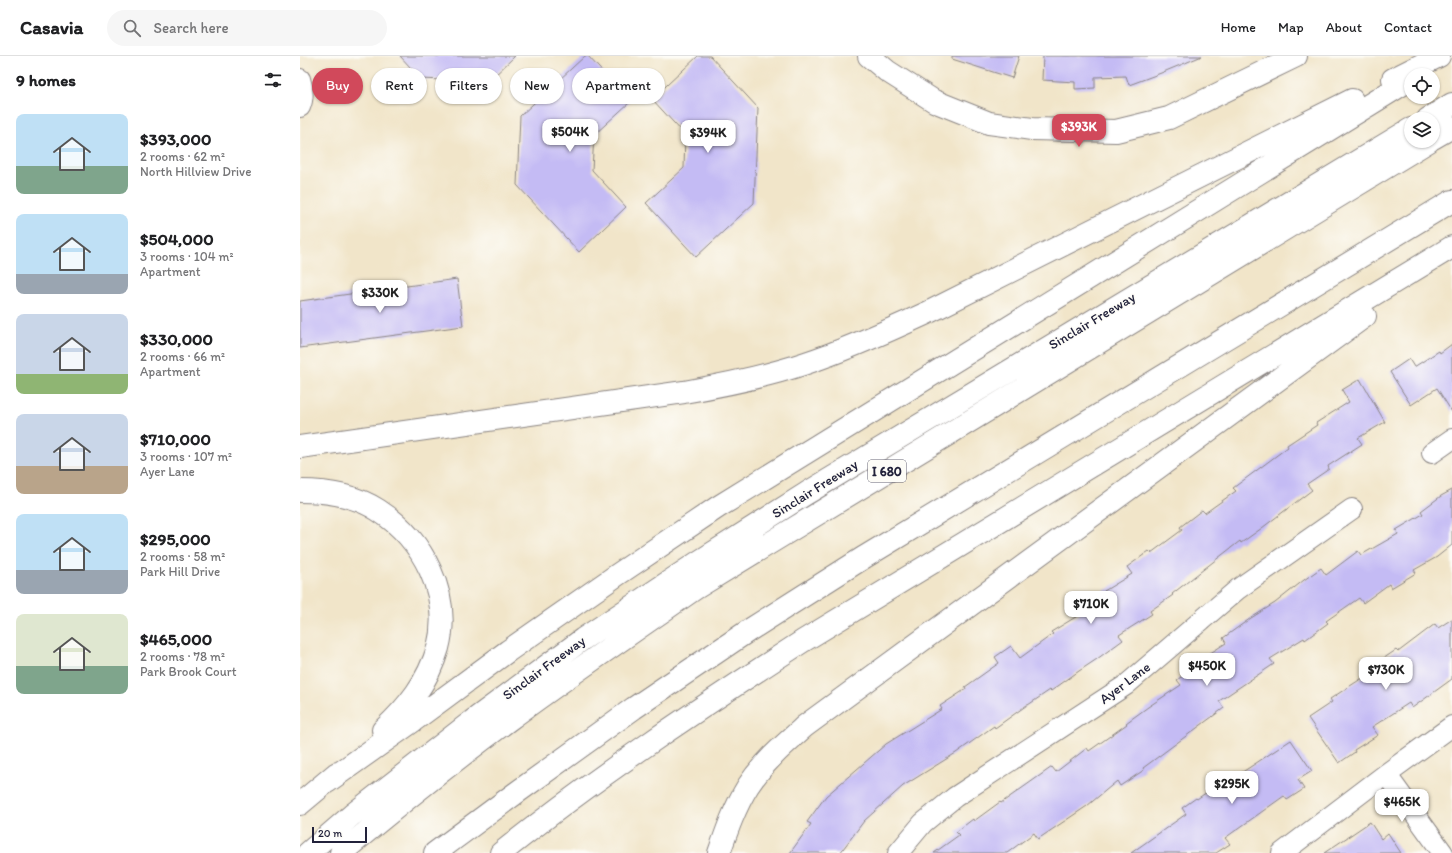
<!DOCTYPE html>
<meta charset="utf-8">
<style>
body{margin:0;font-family:Itim,sans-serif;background:#f6f6f6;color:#202124;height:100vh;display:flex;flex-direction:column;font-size:15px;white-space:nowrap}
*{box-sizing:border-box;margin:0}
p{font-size:13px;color:#757577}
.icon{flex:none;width:22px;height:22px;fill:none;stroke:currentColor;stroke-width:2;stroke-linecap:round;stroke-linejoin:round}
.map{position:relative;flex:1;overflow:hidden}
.drawer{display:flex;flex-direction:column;background:#fff;width:300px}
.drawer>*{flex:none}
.guide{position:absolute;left:12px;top:12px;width:380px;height:36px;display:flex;gap:8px}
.tools{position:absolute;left:1104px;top:12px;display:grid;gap:8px}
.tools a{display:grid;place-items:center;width:36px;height:36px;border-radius:50%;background:#fff;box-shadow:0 1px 3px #0004;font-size:20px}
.scale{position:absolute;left:12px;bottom:10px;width:55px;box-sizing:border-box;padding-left:4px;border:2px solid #22223b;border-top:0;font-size:11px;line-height:14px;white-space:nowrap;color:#22223b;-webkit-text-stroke:3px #fdfcf7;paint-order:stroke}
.price{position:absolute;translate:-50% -34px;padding:0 9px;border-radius:8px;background:#fff;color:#222;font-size:13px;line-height:26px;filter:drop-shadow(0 1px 2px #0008)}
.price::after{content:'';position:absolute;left:50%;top:24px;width:12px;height:9px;margin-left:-6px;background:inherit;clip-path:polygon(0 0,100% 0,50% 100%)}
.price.on{background:#d1495b;color:#fff}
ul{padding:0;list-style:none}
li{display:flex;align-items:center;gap:12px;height:100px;padding:0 16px}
li span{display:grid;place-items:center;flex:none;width:112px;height:80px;border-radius:8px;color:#555}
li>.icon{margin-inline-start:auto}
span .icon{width:48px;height:48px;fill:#fffc;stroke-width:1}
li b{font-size:17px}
h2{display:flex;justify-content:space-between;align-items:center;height:48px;padding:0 16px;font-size:17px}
.chip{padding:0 14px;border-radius:18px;background:#fff;box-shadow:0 1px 3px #0004;font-size:14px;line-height:36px}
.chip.on{background:#d1495b;color:#fff}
header{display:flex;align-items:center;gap:24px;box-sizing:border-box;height:56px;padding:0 20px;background:#fff;border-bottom:1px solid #e0e0e0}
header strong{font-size:19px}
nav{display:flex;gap:22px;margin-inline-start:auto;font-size:14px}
.search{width:280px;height:36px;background:#f6f6f6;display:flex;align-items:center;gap:10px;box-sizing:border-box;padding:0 14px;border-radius:22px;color:#757577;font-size:15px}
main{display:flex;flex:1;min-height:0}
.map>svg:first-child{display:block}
.building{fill:#c4bbf4}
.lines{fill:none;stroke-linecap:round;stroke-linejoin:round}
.minor-casing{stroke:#8a8482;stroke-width:22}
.tertiary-casing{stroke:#8a8482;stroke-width:24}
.motorway-casing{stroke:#8a8482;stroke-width:24}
.minor{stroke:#fff;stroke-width:20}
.tertiary{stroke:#fff;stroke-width:22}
.motorway{stroke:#fff;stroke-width:22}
.labels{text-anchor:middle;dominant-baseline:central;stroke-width:3;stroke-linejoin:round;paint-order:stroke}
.shield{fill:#fdfcf7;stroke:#646373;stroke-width:1}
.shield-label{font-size:13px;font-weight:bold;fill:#22223b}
.street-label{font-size:14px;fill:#22223b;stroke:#fdfcf7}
</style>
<header>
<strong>Casavia</strong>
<div class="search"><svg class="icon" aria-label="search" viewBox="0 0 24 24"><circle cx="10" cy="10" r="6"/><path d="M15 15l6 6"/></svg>Search here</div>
<nav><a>Home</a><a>Map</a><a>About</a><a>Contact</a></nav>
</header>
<main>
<section class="drawer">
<h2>9 homes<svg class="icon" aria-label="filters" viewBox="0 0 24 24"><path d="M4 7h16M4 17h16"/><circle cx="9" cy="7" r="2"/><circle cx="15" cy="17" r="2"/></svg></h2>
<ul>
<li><span style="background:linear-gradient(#bfe0f5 65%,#7fa58c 0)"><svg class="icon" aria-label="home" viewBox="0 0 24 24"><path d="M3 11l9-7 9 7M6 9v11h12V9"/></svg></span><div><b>$393,000</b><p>2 rooms · 62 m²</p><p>North Hillview Drive</p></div></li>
<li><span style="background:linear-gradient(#bfe0f5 75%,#9aa5b1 0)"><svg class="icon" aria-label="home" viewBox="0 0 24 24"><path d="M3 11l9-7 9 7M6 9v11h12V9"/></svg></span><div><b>$504,000</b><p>3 rooms · 104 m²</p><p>Apartment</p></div></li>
<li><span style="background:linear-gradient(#c9d6e8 75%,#8fb573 0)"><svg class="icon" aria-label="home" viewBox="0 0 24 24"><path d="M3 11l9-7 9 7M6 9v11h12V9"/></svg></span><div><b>$330,000</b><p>2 rooms · 66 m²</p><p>Apartment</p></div></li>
<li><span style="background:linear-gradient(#c9d6e8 65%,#b9a48a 0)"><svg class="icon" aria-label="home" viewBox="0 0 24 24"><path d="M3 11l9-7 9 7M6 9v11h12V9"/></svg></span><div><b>$710,000</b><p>3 rooms · 107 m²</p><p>Ayer Lane</p></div></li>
<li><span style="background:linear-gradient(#bfe0f5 70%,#9aa5b1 0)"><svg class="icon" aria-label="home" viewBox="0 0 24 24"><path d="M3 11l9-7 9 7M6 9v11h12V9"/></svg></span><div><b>$295,000</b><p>2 rooms · 58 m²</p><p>Park Hill Drive</p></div></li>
<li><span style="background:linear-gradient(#dfe7d0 65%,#7fa58c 0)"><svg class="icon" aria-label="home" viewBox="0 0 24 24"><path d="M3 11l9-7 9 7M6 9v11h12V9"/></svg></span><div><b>$465,000</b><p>2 rooms · 78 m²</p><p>Park Brook Court</p></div></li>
</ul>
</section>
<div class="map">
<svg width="1152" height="797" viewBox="0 0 1152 797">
<rect width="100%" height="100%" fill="#fdfcf7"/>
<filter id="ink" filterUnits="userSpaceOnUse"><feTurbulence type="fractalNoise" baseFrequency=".025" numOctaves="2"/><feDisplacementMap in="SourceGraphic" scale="8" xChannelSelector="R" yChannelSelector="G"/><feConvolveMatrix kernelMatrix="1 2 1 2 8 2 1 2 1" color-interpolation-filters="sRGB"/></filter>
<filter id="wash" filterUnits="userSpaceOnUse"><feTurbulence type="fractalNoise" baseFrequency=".012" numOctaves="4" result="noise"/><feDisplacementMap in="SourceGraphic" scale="16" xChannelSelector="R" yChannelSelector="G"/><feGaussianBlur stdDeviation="0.9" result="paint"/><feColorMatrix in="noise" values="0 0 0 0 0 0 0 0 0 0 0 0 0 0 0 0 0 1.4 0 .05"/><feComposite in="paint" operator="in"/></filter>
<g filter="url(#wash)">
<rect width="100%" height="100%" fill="#f1e5c9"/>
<g id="blocks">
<!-- building -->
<path class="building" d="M100,0H215L188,26L121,23Z
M285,0H288L330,46L294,79L292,114L326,151L279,196L217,129L220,60Z
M398,0H410L458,52L454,147L396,201L346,147L384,112L385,79L352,43Z
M652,0H719L712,22L652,3Z
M743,0H902L861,17L829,29L826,20L795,21V32L775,33V26L742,24Z
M157,223L163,270L0,292V245Z
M1152,288V356L1137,332L1111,349L1090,316L1109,303L1114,311L1139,295L1140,297Z
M1060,323L1085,366L1058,382L1062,388L1028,410L1029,413L1007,428L1012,434L962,472L941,487L940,485L904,513L872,538L873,539L850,555L852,558L819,579L823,584L797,603L779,615L751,635L750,634L728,649H727L695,672L694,670L656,697L603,730L564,765L540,797H490L511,768L507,766L526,740L586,688L642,653L640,650L666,633L665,631L699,607L695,601L711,590L720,602L753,578L751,576L779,559L778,558L806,537L804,535L832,518L827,511L849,495L851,497L882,474L880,471L902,454L905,457L936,435L933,432L988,391L987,389L1017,369L1016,367L1049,346L1042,334Z
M1152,434V489L1137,501L1114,514L1116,517L1091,532L1089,528L1063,547L1059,542L1026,565L1028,567L1005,584L1004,582L970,603L974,608L919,645L924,652L843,712L844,714L820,730L817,725L787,750L738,783L734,777L707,797H634L659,779L656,776L673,763L674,765L700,746L701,747L752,711L756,716L787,692L789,695L827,668L826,667L848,651L881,629L877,624L900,607L898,605L926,587L923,582L951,562L975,547L1004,524L1021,512L1026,519L1058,495L1061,499L1098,478L1096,474L1123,458L1121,455L1141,440Z
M1152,563V623L1112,652L1109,647L1072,671L1078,679L1054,694L1055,696L1039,707L1008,662L1032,646L1030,643L1067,619L1065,615L1096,594L1098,596L1135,568L1138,572Z
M991,684L1012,715L998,724L1004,733L987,744L984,740L925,782L930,788L916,797H831L886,758L882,752L896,742L897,743L936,716L938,719Z
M1070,766L1081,783L1088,777L1101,797H1024Z"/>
</g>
</g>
<g filter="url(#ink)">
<use href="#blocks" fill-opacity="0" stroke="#8a8482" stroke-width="1"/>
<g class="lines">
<!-- minor casing -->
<g class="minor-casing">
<path id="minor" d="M0,23C3,32 4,42 0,51
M1132,397L1152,383
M1086,718L1143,797
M598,797L623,767L655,741L826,629L938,533L1052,453
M982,797L1086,718L1152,670"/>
</g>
<!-- tertiary casing -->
<g class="tertiary-casing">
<path id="tertiary" d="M569,0L587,15L634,45L689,67L732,73L816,75L869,62L996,0"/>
</g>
<!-- motorway casing -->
<g class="motorway-casing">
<path id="motorway" d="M1093,23L1139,0
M1128,63L1152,48
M1133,82L1152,71
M0,391L384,336C424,329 464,321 503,308C546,294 586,276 627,257L1052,44
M0,435C27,435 55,439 78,454C123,483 152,539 138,592C128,626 108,651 83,674
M27,726L113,665L208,595L317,519L418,451L1111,23
M0,748L37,717
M8,797L52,759L171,666L283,583L397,507L507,437L1111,73
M41,797C96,751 152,706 210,663C271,618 334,575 396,532L1129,85
M135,797L216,737L334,652L451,573L563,502L1152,145
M201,797C297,720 400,652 503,585L1152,191
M419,797C427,774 435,751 448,730C463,707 485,688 505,670L1065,260"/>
</g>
<!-- minor -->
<use href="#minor" class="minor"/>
<!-- tertiary -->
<use href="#tertiary" class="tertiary"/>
<!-- motorway -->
<use href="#motorway" class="motorway"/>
</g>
</g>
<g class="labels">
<!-- shield labels -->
<rect class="shield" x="568" y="404" width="38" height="22" rx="3"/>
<g class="shield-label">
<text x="587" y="415">I 680</text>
</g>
<!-- street labels -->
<g class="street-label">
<text transform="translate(792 265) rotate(-31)">Sinclair Freeway</text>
<text transform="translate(515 433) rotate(-32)">Sinclair Freeway</text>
<text transform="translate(244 612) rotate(-36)">Sinclair Freeway</text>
<text transform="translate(825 627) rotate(-37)">Ayer Lane</text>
</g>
</g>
</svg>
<div class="tools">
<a><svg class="icon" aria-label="locate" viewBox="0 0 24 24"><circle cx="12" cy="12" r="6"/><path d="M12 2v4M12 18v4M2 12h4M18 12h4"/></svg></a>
<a><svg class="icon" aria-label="layers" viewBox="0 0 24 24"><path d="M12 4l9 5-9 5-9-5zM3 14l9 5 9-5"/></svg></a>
</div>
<div class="scale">20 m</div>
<b class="price on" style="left:779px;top:92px">$393K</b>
<b class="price" style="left:270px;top:97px">$504K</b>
<b class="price" style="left:408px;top:98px">$394K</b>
<b class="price" style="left:80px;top:258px">$330K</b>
<b class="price" style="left:791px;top:569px">$710K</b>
<b class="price" style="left:907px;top:631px">$450K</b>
<b class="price" style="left:1086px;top:635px">$730K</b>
<b class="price" style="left:932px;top:749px">$295K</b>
<b class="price" style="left:1102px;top:767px">$465K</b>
<div class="guide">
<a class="chip on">Buy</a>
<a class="chip">Rent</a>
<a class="chip">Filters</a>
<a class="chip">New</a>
<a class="chip">Apartment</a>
</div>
</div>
</main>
